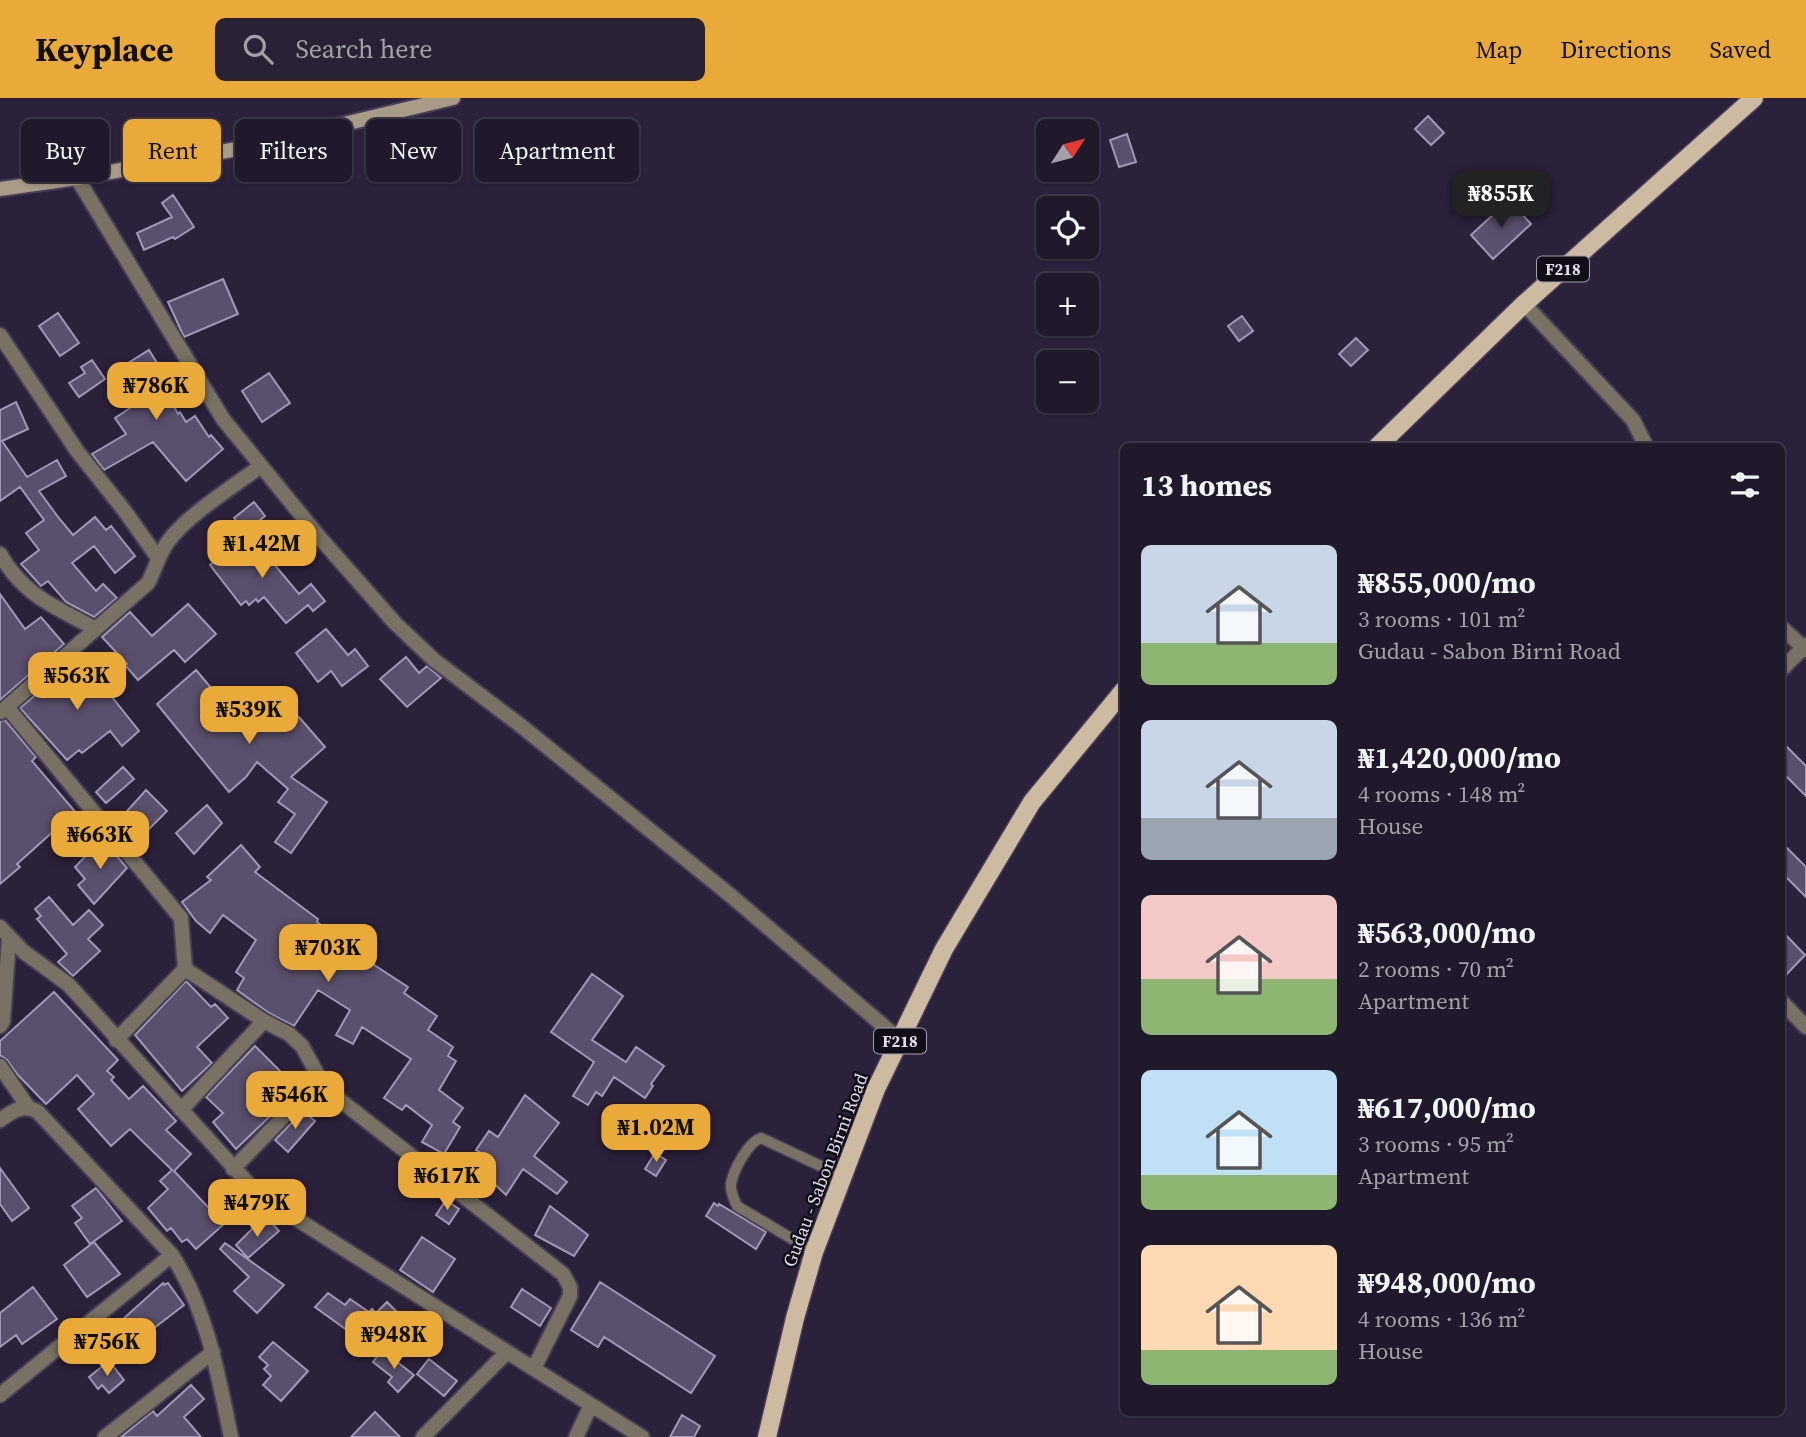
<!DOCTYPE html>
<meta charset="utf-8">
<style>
body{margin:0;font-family:"Source Serif 4",serif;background:#282234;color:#f1f3f6;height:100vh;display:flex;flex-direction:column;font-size:26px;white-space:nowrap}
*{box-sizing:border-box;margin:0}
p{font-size:23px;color:#a2a0a9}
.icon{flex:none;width:38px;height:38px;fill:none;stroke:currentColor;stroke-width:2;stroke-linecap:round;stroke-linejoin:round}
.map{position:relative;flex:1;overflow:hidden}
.details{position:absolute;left:1120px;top:345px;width:665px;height:973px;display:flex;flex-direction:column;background:#20192c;border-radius:10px;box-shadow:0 2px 5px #0004,0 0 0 2px #3d3848}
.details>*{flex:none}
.banner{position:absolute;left:21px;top:21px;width:665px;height:63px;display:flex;gap:14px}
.needle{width:46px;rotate:54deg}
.buttons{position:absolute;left:1036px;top:21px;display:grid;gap:14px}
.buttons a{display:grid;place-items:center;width:63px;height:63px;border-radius:10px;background:#20192c;box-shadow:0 2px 5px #0004,0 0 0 2px #3d3848;font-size:35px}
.price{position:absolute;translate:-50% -60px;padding:0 16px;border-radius:14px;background:#eaaa39;color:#111;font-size:23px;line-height:46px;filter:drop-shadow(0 2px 4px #0008)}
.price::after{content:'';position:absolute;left:50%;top:42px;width:21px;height:16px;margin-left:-10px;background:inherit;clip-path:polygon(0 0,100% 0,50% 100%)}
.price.selected{background:#222;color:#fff}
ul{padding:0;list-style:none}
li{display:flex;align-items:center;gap:21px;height:175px;padding:0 21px}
li span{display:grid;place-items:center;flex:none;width:196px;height:140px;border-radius:10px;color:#555}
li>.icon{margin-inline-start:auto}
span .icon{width:84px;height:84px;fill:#fffc;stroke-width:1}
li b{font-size:30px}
h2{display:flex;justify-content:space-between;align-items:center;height:84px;padding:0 21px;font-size:30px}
.chip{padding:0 24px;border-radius:10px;background:#20192c;box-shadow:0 2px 5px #0004,0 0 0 2px #3d3848;font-size:24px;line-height:63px}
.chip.selected{background:#eaaa39;color:#111}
header{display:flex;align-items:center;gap:42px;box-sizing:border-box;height:98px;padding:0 35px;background:#eaaa39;color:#111}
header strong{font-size:33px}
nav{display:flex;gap:38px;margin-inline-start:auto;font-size:24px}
.search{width:490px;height:63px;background:#282234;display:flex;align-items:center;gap:18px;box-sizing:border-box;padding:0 24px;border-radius:10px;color:#a2a0a9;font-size:26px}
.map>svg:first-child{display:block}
.building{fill:#5a4f6c;stroke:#a297b7;stroke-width:2}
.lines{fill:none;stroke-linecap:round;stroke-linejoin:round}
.lane-casing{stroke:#483f57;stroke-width:13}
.street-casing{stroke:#483f57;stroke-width:18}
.secondary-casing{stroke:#483f57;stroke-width:18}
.primary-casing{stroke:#483f57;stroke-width:21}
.lane{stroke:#797164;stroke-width:10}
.street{stroke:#797164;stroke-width:14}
.secondary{stroke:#a89b87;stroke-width:14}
.primary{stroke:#ccbba1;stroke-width:18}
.labels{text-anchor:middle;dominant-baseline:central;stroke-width:5;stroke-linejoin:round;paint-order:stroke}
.shield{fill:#120e19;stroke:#a49ead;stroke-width:2}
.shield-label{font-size:16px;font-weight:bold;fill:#e2dced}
.street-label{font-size:18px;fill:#e2dced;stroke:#120e19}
</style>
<header>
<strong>Keyplace</strong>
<div class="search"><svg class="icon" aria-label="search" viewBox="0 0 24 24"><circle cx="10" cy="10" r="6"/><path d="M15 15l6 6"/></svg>Search here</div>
<nav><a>Map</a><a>Directions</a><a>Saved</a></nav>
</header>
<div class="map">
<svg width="1806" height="1339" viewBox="0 0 1806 1339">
<rect width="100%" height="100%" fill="#2b213b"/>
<!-- building -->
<path class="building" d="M1428,18L1444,35L1431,47L1415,31Z
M1127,36L1136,64L1119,69L1110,42Z
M173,97L194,129L175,141L173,139L144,152L137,135L172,119L162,105Z
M1509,102L1531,126L1493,161L1471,137Z
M223,181L238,216L184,239L168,204Z
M58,215L79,245L60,258L39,228Z
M1242,218L1253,233L1239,243L1228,228Z
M1356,240L1368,252L1351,268L1339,256Z
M149,252L169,284L163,288L178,316L180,314L186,324L195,318L209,339L211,337L223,351L186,383L153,344L104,372L92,356L126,336L115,320L130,310L109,277Z
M92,262L105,281L79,299L69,285L85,275L81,269Z
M269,275L290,305L262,324L242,293Z
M16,304L28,331L2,343L27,379L57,362L66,378L39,393L58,419L73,437L95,419L106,432L111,428L135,458L115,475L94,448L72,465L96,493L103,486L117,500L94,519L66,504L48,483L41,488L21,466L39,452L26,435L44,422L20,389L0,403V312Z
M254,404L265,418L245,434L234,420Z
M248,435L299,496L311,486L325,503L313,513L308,507L286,525L264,499L258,504L256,501L249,507L246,503L241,507L210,467Z
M0,496L25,531L41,519L64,546L0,602Z
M188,506L216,536L185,564L174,552L138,582L125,567L127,566L102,539L130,514L152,538Z
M326,531L348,557L355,551L368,568L342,588L331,573L318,584L296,555Z
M406,559L419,575L427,568L441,580L407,609L380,581Z
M77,561L101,591L104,589L139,633L122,648L110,633L82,655L79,652L67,662L20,610Z
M196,572L239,623L269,593L297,621L299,619L325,649L291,679L327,704L291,755L275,744L295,716L278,704L288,691L257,664L246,679L229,694L157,606Z
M5,622L36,659L32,663L84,724L64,740L56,731L17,766L20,769L0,786V623Z
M1782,644L1806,668V698L1782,674Z
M123,669L134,681L106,705L96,694Z
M146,692L167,713L133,747L119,730L123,726L119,722Z
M207,707L222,725L194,756L176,735Z
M102,741L127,770L94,806L78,787L85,781L75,769Z
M1782,745L1806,769V799L1782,775Z
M241,747L260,769L255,774L318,821L317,824L347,844L345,848L408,889L404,895L437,918L428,932L453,949L448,958L456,963L439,992L463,1010L453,1024L460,1029L444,1056L422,1044L432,1027L406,1007L402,1012L384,1000L411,961L362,929L353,946L336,937L350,912L318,892L294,928L269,915L237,892L244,880L236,874L256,842L223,817L210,835L196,823L182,804L211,782L207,779Z
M49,799L73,827L89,812L103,827L88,841L100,853L73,878L58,864L67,856L37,821L41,818L35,811Z
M1782,833L1805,857L1782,881Z
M592,876L623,898L592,942L626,964L636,949L664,968L651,986L653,988L645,1000L614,979L602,998L596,994L588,1007L573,998L594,964L551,934Z
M186,883L211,909L215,906L228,920L197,949L212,965L182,993L135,937Z
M54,894L118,962L107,973L114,979L111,982L129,1001L143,988L176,1023L166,1032L191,1056L174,1073L224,1126L196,1151L187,1141L182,1144L171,1130L167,1133L148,1110L168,1091L160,1083L172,1072L130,1031L111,1048L78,1011L94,996L77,977L46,1006L17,976L7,962L0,957V943Z
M255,948L295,988L285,997L289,1000L236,1051L213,1024L223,1015L206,999Z
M525,997L559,1025L534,1058L567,1084L557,1096L523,1071L506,1097L479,1071L487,1059L476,1052L489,1033L498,1039Z
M303,1013L315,1023L288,1054L275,1042Z
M655,1055L666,1062L656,1078L645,1071Z
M0,1070L29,1110L12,1123L0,1106Z
M96,1090L122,1123L90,1146L75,1125L82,1120L72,1108Z
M446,1102L459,1111L449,1126L436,1117Z
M714,1105L718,1108L719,1106L766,1134L756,1151L706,1118Z
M550,1108L588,1137L574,1158L535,1137Z
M270,1123L279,1133L248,1160L236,1147L256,1127L260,1132Z
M422,1139L455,1161L433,1194L400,1172Z
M94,1144L120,1176L87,1199L64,1167Z
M225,1145L284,1187L257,1215L234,1193L249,1179L220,1151Z
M600,1184L715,1258L691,1295L604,1239L598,1249L571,1232Z
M163,1185L164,1187L168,1185L184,1207L140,1241L123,1221Z
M33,1189L57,1221L22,1246L16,1237L0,1249V1215Z
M522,1191L551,1210L540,1228L511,1209Z
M328,1195L345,1207L350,1201L369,1214L372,1211L376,1215L387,1204L399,1216L366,1248L350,1231L348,1233L315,1209Z
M273,1244L308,1273L281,1303L263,1287L271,1278L264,1271L268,1267L259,1259Z
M382,1252L414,1277L398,1294L388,1284L392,1279L373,1264Z
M429,1261L457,1283L444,1298L417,1276Z
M109,1263L124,1282L109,1295L102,1287L98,1291L89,1279Z
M191,1287L204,1301L184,1319L201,1339H121L153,1313L157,1318Z
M375,1314L400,1339H351Z
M682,1317L700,1328L694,1339H670Z"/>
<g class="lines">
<!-- lane casing -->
<g class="lane-casing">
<path id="lane" d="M814,1154L737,1108C734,1101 730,1094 731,1086C733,1073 748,1044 761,1040L842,1078"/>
</g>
<!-- street casing -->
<g class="street-casing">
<path id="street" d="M77,80L223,321L320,440L395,525L434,562L520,627L730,797L900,942
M1524,206L1633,322L1646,348
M0,237L77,353L124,412L158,460
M0,456C23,497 55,509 94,530
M1782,530L1806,552
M1782,571L1806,547
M7,609L181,820L185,871L116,942
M1,614L148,485C156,470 159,454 170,441C188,417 235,387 261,368
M0,829L24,854L69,887L264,1103L295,1120L642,1339
M185,871L264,923L289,936L302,948L320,981L336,999L563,1176L570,1189V1198L534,1270
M1782,904L1806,929
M0,928L3,923L9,840
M0,968L28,1009
M181,1012L264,923
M0,1022C13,1013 22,1006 37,1013L172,1157C207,1212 218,1276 231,1339
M233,1071L320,981
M0,1297L172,1157
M105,1339L213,1254
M423,1339L507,1254
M576,1339L591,1307"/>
</g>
<!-- secondary casing -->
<g class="secondary-casing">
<path id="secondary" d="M0,91L77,80L248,49L453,0"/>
</g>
<!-- primary casing -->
<g class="primary-casing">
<path id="primary" d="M1378,348L1524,206L1754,0
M767,1339L795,1220L814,1154L876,991L944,851L1032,704L1124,592"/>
</g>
<!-- lane -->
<use href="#lane" class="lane"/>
<!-- street -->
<use href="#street" class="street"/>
<!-- secondary -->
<use href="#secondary" class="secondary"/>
<!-- primary -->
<use href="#primary" class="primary"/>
</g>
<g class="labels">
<!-- shield labels -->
<g class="shield">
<rect x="1537" y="158.5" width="52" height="25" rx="5"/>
<rect x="874" y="930.5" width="52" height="25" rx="5"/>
</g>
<g class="shield-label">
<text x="1563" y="171">F218</text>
<text x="900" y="943">F218</text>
</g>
<!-- street labels -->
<g class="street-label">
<text transform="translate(825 1072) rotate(-69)">Gudau - Sabon Birni Road</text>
</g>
</g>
</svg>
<div class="buttons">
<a><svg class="needle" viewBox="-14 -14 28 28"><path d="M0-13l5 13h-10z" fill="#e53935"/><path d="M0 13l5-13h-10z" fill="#a2a0a9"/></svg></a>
<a><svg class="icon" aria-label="locate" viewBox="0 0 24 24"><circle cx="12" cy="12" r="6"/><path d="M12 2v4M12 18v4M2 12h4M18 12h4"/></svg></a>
<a>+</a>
<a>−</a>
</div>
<b class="price selected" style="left:1501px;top:132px">₦855K</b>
<b class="price" style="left:156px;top:324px">₦786K</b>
<b class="price" style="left:262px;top:482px">₦1.42M</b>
<b class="price" style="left:77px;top:614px">₦563K</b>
<b class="price" style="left:249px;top:648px">₦539K</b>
<b class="price" style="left:100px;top:773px">₦663K</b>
<b class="price" style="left:328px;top:886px">₦703K</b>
<b class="price" style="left:295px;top:1033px">₦546K</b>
<b class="price" style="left:656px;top:1066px">₦1.02M</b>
<b class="price" style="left:447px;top:1114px">₦617K</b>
<b class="price" style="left:257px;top:1141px">₦479K</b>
<b class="price" style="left:394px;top:1273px">₦948K</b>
<b class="price" style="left:107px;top:1280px">₦756K</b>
<div class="banner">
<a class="chip">Buy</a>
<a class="chip selected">Rent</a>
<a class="chip">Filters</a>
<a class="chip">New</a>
<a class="chip">Apartment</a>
</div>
<section class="details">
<h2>13 homes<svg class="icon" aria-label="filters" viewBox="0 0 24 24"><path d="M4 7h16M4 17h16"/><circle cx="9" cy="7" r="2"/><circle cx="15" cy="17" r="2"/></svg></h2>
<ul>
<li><span style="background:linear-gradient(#c9d6e8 70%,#8fb573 0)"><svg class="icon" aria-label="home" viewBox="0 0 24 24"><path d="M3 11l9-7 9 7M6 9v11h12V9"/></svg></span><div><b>₦855,000/mo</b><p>3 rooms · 101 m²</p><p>Gudau - Sabon Birni Road</p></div></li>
<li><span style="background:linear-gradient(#c9d6e8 70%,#9aa5b1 0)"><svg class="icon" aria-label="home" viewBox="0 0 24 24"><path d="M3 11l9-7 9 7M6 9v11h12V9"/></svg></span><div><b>₦1,420,000/mo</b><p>4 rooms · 148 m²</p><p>House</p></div></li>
<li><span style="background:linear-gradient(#f6c9c9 60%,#8fb573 0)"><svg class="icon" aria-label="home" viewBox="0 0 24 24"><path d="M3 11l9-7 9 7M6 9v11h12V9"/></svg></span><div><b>₦563,000/mo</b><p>2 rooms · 70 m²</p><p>Apartment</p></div></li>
<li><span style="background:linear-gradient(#bfe0f5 75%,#8fb573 0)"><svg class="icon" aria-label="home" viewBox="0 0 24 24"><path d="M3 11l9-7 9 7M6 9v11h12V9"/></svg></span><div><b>₦617,000/mo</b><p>3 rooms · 95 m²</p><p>Apartment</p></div></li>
<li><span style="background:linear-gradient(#ffd9b3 75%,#8fb573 0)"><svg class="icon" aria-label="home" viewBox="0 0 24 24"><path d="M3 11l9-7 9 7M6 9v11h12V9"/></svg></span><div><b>₦948,000/mo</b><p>4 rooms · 136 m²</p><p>House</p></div></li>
</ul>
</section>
</div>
